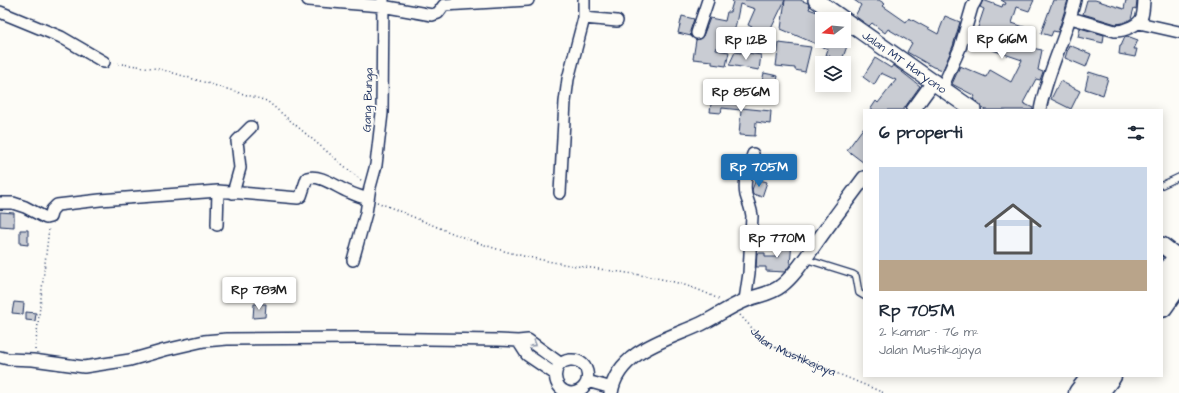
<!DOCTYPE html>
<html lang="id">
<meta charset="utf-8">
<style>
body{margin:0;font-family:"Architects Daughter",sans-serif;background:#f2f2f3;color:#1f2937;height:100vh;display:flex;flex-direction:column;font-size:15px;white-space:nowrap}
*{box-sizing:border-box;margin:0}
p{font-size:13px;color:#747a83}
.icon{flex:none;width:22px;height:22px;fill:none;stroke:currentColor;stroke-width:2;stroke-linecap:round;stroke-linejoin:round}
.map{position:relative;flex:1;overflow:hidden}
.sheet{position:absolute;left:863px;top:109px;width:300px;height:268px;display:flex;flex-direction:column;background:#fff;border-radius:0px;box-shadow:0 2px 10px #0003}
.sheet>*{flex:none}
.needle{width:26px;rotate:254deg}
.tools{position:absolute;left:815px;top:12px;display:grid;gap:8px}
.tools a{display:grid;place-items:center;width:36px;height:36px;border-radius:0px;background:#fff;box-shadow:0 2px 10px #0003;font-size:20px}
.price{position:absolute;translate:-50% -34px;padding:0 9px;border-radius:4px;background:#fff;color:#222;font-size:13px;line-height:26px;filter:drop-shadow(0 1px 2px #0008)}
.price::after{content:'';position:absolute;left:50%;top:24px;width:12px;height:9px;margin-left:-6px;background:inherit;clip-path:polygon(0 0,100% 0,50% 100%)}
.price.selected{background:#1f6fb2;color:#fff}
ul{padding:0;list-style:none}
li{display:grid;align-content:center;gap:8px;height:212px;padding:0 16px}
li span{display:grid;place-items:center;height:124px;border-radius:0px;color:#555}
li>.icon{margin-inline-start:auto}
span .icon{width:72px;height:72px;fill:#fffc;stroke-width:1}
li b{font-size:17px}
h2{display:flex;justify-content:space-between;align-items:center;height:48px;padding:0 16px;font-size:17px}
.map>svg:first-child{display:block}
.building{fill:#c9ccd3;stroke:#1b2f5e}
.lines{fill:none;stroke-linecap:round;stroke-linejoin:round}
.service-casing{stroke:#1b2f5e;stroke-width:8}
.minor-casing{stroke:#1b2f5e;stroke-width:14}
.tertiary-casing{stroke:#1b2f5e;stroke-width:16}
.secondary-casing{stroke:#1b2f5e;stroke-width:18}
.motorway-casing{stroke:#1b2f5e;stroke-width:23}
.path{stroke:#1b2f5e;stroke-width:1.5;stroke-dasharray:1 3;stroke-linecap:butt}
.service{stroke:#fdfcf7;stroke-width:5.5}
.minor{stroke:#fdfcf7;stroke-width:11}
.tertiary{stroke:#fdfcf7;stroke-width:13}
.secondary{stroke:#fdfcf7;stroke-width:15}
.motorway{stroke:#fdfcf7;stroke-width:20}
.oneway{stroke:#8c96aa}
.labels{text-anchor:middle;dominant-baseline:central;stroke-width:3.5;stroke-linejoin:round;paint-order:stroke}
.street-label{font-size:12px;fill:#1b2f5e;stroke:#fdfcf7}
</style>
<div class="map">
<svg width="1179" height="393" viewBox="0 0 1179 393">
<rect width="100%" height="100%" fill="#fdfcf7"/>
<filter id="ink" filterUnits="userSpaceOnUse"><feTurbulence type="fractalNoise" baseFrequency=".025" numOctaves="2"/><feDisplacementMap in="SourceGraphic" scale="8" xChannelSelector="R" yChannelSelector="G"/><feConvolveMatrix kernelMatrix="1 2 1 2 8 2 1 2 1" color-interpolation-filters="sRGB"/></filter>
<g filter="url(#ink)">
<!-- building -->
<path class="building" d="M732,0H785L768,35L748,25L755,9L740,4L734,33L722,30L716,50L729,52L726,66L712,64V61L693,59L696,40L701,38L703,36L710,18L725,21L727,12H730L733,2Z
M785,0H800L808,3L810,6L809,9L817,12L822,15V41H835L847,46L841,63L829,59L830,56L826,55L828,49L781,29Z
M854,0H879L885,4L883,6L906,22L909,18L938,34L945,16L960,22L953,46L943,70L933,67L907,52L912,43L888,29L885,33L872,23L869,26L855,16L861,5Z
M983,0L1002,7L1003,4L1005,5L1006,3L1001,0H1034L1029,11L1017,7L1012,23L1027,28L1021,46L1042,50L1038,70L1043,72L1040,80L1036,79L1023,103L1033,108V110H985L982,108L981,105L973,99L975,96L952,84L960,66L986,77L990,70L1011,82L1022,60L969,42L973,29L977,30L984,9L980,7Z
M1053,0H1068L1058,32L1053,31L1051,36L1041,33Z
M1087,0H1095L1124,9L1126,0H1137L1136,9L1134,8L1131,19L1123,23L1116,24L1083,14Z
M682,16L694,19L690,31L691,36L678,33Z
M1080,28L1104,35L1103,43L1078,37Z
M1127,36L1138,40L1134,49H1137L1135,57L1119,54L1120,46H1121L1125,37Z
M779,43L811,47L805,72L795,70V68L776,66Z
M1069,45L1091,54L1086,67L1065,58Z
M735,52L741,53V52L761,55L759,70L729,65Z
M875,58L891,68L893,65L920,86L903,110H870L876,101L878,103L896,80L881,73L874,85L863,77Z
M1089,72L1108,78L1103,95L1085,89Z
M764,73L778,76L775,89L761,86Z
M1060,81L1080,91L1071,109L1051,99Z
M731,92L743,94L741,108L771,111L770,124L756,122L755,136L739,135L741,110L722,108L721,113L710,112L712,96L730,98Z
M864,127V163L847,150Z
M756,179L767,182L762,197L753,194L752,190Z
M0,212L14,213V227L0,226Z
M20,230H28V245L20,244Z
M780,241L792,243L790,265L785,272L766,271V267H756L757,253H765V257H778Z
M14,302L24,303L23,314L12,313Z
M254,304H266L265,317L253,318Z
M26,312L36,313L35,321L26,320Z"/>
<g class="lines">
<!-- service casing -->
<g class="service-casing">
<path id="service" d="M1162,185L1179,177
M805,259L853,274L856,276L859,293L864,296"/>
</g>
<!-- minor casing -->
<g class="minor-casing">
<path id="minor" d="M308,0L382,6L432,15L438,13L444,5L528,0
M0,12L61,37L104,62
M584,18L617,21
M1071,18L1115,31C1121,31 1125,30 1131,27C1144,21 1143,14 1144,0
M1139,23L1179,32
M697,33L708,0
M942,88L960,48L972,7L976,0
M1040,110C1047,72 1066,38 1075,0
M233,193L240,168L237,141L251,127
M560,193L565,102L568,79L584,18V0
M0,203H13L25,207L46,218L50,217L52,210L57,205L100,200L218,191L298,198L301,196L307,178C321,174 336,187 349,192C355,195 362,197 368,199
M217,225L218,191
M353,260L366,213L370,187L376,165L382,113L383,0
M745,300L749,273L752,216C751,208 748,202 746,195C743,181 749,167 753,154
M518,341L527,355L555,374
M0,357L8,359L33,360L84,367L130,360L165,350L204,341L227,339L358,338L498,340L518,341L528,340L561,364
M587,381L612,388
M571,393C551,391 550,362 570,360C591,358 595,390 572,393"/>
</g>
<!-- tertiary casing -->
<g class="tertiary-casing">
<path id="tertiary" d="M913,110L934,81
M611,393C617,351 669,339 701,324C716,317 729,307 744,301C756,295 770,295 781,286C794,276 804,260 814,246C830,223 847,201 864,178"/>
</g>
<!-- secondary casing -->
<g class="secondary-casing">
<g id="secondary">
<path id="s2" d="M816,0L973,110"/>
<path d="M1162,245L1179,258"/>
</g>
</g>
<!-- motorway casing -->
<g class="motorway-casing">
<path id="motorway" d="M1162,280L1178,257
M1162,307L1179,283
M1079,393L1092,376
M1098,393L1111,376"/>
</g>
<!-- path -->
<g class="path">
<path d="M114,63L160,69L267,101L362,181"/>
<path d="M377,202C427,222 476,246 528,257C547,261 566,265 585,267C630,274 679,277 720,300"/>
<path id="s1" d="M740,315L763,340L774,347L884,393"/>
<path d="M35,350L49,228"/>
</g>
<!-- service -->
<use href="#service" class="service"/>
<!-- minor -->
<use href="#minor" class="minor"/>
<!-- tertiary -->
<use href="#tertiary" class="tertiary"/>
<!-- secondary -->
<use href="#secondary" class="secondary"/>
<!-- motorway -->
<use href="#motorway" class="motorway"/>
</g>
<!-- one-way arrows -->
<defs><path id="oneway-chevron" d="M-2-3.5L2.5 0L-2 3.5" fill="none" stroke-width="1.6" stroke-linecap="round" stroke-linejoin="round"/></defs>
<use class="oneway" href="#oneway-chevron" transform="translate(534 344) rotate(33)"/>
</g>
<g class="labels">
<!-- street labels -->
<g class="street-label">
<text stroke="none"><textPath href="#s2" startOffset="108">Jalan MT Haryono</textPath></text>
<text transform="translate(368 100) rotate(-88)">Gang Bunga</text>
<text stroke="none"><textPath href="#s1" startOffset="66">Jalan Mustikajaya</textPath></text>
</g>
</g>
</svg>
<div class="tools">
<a><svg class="needle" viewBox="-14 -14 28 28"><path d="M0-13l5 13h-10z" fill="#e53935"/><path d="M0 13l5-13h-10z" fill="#747a83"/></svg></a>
<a><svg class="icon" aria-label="layers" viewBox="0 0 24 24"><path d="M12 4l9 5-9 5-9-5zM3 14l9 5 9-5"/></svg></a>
</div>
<b class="price" style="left:1002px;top:60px">Rp 616M</b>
<b class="price" style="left:746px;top:61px">Rp 1.2B</b>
<b class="price" style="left:741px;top:113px">Rp 856M</b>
<b class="price selected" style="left:759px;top:188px">Rp 705M</b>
<b class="price" style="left:777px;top:259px">Rp 770M</b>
<b class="price" style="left:259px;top:311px">Rp 783M</b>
<section class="sheet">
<h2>6 properti<svg class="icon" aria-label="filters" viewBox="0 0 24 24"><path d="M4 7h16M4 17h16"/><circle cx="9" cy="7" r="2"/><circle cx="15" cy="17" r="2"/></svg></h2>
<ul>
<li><span style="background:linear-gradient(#c9d6e8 75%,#b9a48a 0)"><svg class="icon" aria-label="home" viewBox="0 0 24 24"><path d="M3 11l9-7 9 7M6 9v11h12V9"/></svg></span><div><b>Rp 705M</b><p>2 kamar · 76 m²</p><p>Jalan Mustikajaya</p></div></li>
</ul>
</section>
</div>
